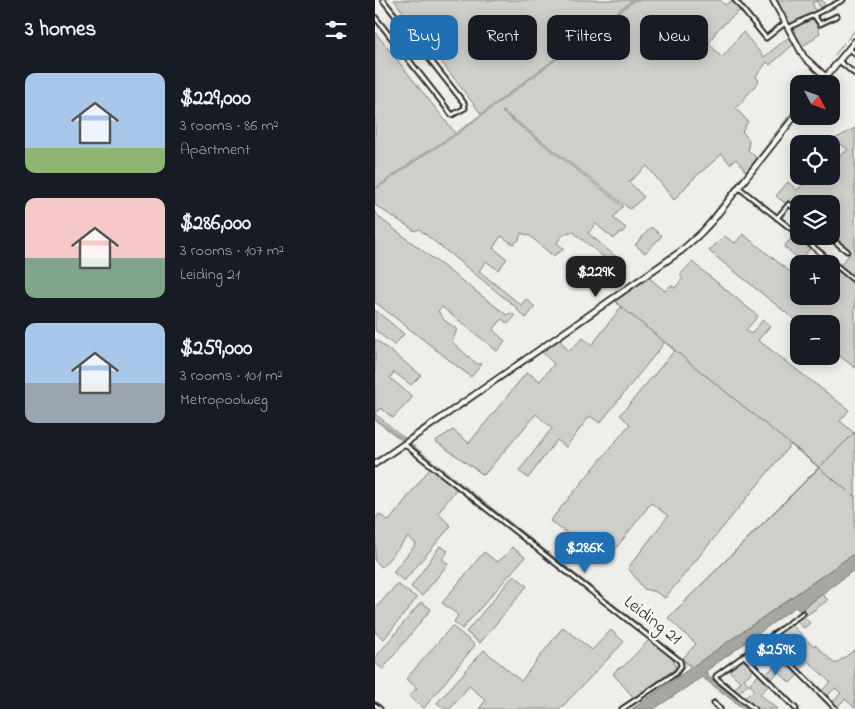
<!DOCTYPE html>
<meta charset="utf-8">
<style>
body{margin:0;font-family:"Indie Flower",sans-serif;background:#20242c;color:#f1f3f6;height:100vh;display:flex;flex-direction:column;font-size:19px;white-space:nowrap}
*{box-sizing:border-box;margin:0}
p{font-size:16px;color:#9ea1a6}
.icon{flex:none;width:28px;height:28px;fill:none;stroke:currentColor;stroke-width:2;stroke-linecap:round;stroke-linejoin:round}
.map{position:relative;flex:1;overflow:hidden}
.details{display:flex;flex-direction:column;background:#171b24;width:375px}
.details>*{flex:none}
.banner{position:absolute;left:15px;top:15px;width:390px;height:45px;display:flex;gap:10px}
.needle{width:32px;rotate:131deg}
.tools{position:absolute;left:415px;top:75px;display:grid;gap:10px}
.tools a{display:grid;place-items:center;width:50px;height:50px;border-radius:10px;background:#171b24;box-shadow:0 2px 12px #0003;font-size:25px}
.price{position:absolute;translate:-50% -42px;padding:0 11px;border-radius:10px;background:#1f6fb2;color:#fff;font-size:16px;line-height:32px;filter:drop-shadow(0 1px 2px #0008)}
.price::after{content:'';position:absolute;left:50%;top:30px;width:15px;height:11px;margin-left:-8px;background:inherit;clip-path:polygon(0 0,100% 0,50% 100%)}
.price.active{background:#222;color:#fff}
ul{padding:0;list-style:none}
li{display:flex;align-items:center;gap:15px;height:125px;padding:0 25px}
li span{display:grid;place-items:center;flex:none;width:140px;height:100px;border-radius:10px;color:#555}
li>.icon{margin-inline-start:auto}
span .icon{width:60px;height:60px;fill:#fffc;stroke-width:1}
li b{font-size:21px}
h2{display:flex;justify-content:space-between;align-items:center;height:60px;padding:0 25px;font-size:21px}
.tag{padding:0 18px;border-radius:10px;background:#171b24;box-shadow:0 2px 12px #0003;font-size:18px;line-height:45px}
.tag.active{background:#1f6fb2;color:#fff}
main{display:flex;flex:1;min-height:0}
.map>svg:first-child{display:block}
.green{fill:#cececa;stroke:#7c7c7a}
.water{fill:#a6a6a3;stroke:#757573}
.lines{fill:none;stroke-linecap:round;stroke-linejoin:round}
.stream{stroke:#757573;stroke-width:1}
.canal{stroke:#a6a6a3;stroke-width:2.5}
.street-casing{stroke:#2b2b2b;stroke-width:7}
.secondary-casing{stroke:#2b2b2b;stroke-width:8}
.street{stroke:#f6f6f2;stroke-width:3}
.secondary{stroke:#f6f6f2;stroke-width:4.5}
.labels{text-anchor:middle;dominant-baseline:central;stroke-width:5;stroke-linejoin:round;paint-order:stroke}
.street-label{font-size:18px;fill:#2b2b2b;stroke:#f6f6f2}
</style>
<main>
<section class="details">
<h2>3 homes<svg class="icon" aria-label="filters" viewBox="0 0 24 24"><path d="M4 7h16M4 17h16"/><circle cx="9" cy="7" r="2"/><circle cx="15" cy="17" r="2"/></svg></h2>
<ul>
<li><span style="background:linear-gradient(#a9c7e8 75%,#8fb573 0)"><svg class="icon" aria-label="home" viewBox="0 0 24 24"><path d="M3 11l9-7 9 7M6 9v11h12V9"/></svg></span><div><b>$229,000</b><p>3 rooms · 86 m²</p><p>Apartment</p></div></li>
<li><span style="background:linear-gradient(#f6c9c9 60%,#7fa58c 0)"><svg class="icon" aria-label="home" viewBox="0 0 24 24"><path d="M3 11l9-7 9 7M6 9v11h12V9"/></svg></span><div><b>$286,000</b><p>3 rooms · 107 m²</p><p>Leiding 21</p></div></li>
<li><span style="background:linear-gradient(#a9c7e8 60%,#9aa5b1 0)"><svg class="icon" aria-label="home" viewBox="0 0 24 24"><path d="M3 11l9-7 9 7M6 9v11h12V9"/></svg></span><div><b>$259,000</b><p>3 rooms · 101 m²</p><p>Metropoolweg</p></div></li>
</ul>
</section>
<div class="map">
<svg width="480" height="709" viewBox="0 0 480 709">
<rect width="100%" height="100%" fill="#eeeeea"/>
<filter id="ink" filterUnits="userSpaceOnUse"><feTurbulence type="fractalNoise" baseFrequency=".02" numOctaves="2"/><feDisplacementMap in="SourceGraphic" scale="10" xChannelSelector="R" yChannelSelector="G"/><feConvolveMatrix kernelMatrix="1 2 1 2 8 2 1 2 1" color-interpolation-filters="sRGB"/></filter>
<g filter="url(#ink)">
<!-- green -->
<path class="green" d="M19,0H345L350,5L358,0L365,10L342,30L334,43L347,58L368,32L389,57L415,36L419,44L395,65L392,62L381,76L384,81L361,108L373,122L367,131L374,140L373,150L382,158L371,172L361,159L355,164L347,154L318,179L299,200L272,166L254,182L269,197L255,209L128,111L127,112L248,206L238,218L251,228L247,233L245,232L239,239L221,224L213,233L246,261L241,267L198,232C189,232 186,237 182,243L189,249L178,256L155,236L146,233L144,240L138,244L126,236L118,248L132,259L123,270L111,261L104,271L146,305L151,299L160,307L151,318L143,311L142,308L44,229L40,231L0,205V32L81,134L107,115Z
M400,0H447L451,7L446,10L442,1L437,3L442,13L415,26Z
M439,17L445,27L443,29L445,33L440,36L439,39L424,48L416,28Z
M480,128V279L464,266L475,254L452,236H456V204H424V214L401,196L413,182L422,190L438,176H456V162L473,150L460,139Z
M0,212L6,219L132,315L136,313L140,316L133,324L127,319L118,330L130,341L122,351L67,307L63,311L70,321L82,329L77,342L102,364H107L96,377L0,302Z
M276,227L287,236L270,253L260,245Z
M368,234L424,279V296H456V264H439L446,255L480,283V368L456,349V324H425L334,251L349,236L360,243Z
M419,235L435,248L426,260L409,247Z
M317,262L383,316L371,330L376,334L388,320L395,326L383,340L474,410L465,421L479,433L480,432V553L317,667L307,659L321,644L293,618L444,467L416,444L290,598L281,592L269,589L253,568L293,516L276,503L231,561L175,521L255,424L245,415L300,350L290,342L225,423L215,416L191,447L182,440L153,478L144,471L177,428L161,414L109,475L60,441L78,430L94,443L152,372L165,381L179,364L165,350L183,338L194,351L208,338L217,345L246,307L239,300L273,277L290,291L296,285L300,288L308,278L305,275Z
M0,310L29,334L19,345L0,330Z
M0,339L46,375L36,385L19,372L15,378L38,397L18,418L6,408L0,414L31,439L29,442L0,420Z
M56,467L82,488L63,513L76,526L29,581L18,572L41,544L33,537L7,567L0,561V520L4,514L14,521Z
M65,546L73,551L67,559L73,564L47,596L36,587Z
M137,547L150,557L87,629L79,622L83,615L67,603L109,552L122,562L128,558Z
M139,575L152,586L105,643L91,632Z
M22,584L42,598L9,639L0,632V609Z
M447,594L453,600L429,617L435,623L429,628L421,621L431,612L430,611L426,614L424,612Z
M46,602L56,609L8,669L0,663V658Z
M417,625L438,646L440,645L460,664L480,650V708L470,699L461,708L456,704L466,693L460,688L450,698L445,693L455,682L433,661L424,671L419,666L428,656L413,640L403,649L394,640Z
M77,626L100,645L49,708L34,696L42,688L31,679Z
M188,627L217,650L236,630L249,642L185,709H104L111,700L94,686L75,709H70L62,703L109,650L146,681Z
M274,640L297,657L301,668L260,699L238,674L242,669L249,666Z
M368,659L380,669L369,679L373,684L363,694L358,690L366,682L352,669Z
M413,663L424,674L415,683L404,672L394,681L389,676L399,667L404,672Z
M385,674L395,684L385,694L402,709H381L369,699L379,689L374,684Z"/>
<!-- water -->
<path class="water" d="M480,553V569L425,611L420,607L331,671L333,676L374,709H369L327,677L279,709H257Z"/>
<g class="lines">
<!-- stream -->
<path class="stream" d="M472,40L480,30
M479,48L480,46
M459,56L469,43
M450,84L457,75
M393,143L424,103
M388,161L416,126
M368,177L392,145
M369,184L387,163
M312,242L329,225L366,178
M305,248L311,243
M253,285L301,251
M244,305L480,497
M215,312L251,286
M189,329L213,313
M185,332L188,330
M177,337L184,333
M169,343L175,339
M153,354L167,344
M131,369L151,355
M103,389L128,371
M32,437L98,392
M28,439L31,438
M300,611L480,432"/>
<!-- canal -->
<path class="canal" d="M0,189L48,155L81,134L259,0
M0,419L29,440
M35,444L318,668"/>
<!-- street casing -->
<g class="street-casing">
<path id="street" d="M360,0L391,38L410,23
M439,15L445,24L462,16
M0,17L77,115L90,108L89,103L8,0
M413,28L468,0
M23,46L37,37
M474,48L480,54
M464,61L480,74
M363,187L424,235
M402,218L414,204L424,212
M425,236L480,281
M453,236L472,251
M29,444L305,661L306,666L301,673L247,709
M392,640L461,709
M369,656L421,709
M339,703L345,709
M0,705L5,709
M379,709L341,678V676L428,613"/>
</g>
<!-- secondary casing -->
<g class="secondary-casing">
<path id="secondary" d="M398,0L429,57L451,77
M445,84L480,41
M0,464L306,251L326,233L338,220L424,111"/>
</g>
<!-- street -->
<use href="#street" class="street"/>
<!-- secondary -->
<use href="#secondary" class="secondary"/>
</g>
</g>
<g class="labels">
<!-- street labels -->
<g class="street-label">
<text transform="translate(277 621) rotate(38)">Leiding 21</text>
</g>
</g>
</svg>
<div class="tools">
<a><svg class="needle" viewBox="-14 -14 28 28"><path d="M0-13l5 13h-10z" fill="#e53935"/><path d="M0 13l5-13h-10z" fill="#9ea1a6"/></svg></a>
<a><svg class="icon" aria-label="locate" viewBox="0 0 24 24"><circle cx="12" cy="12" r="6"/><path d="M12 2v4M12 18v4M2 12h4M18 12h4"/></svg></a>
<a><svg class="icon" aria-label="layers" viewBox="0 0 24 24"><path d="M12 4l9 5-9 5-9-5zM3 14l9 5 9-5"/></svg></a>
<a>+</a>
<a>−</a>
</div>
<b class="price active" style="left:221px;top:298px">$229K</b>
<b class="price" style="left:210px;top:574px">$286K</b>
<b class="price" style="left:401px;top:676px">$259K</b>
<div class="banner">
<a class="tag active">Buy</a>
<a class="tag">Rent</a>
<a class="tag">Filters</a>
<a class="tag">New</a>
</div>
</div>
</main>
